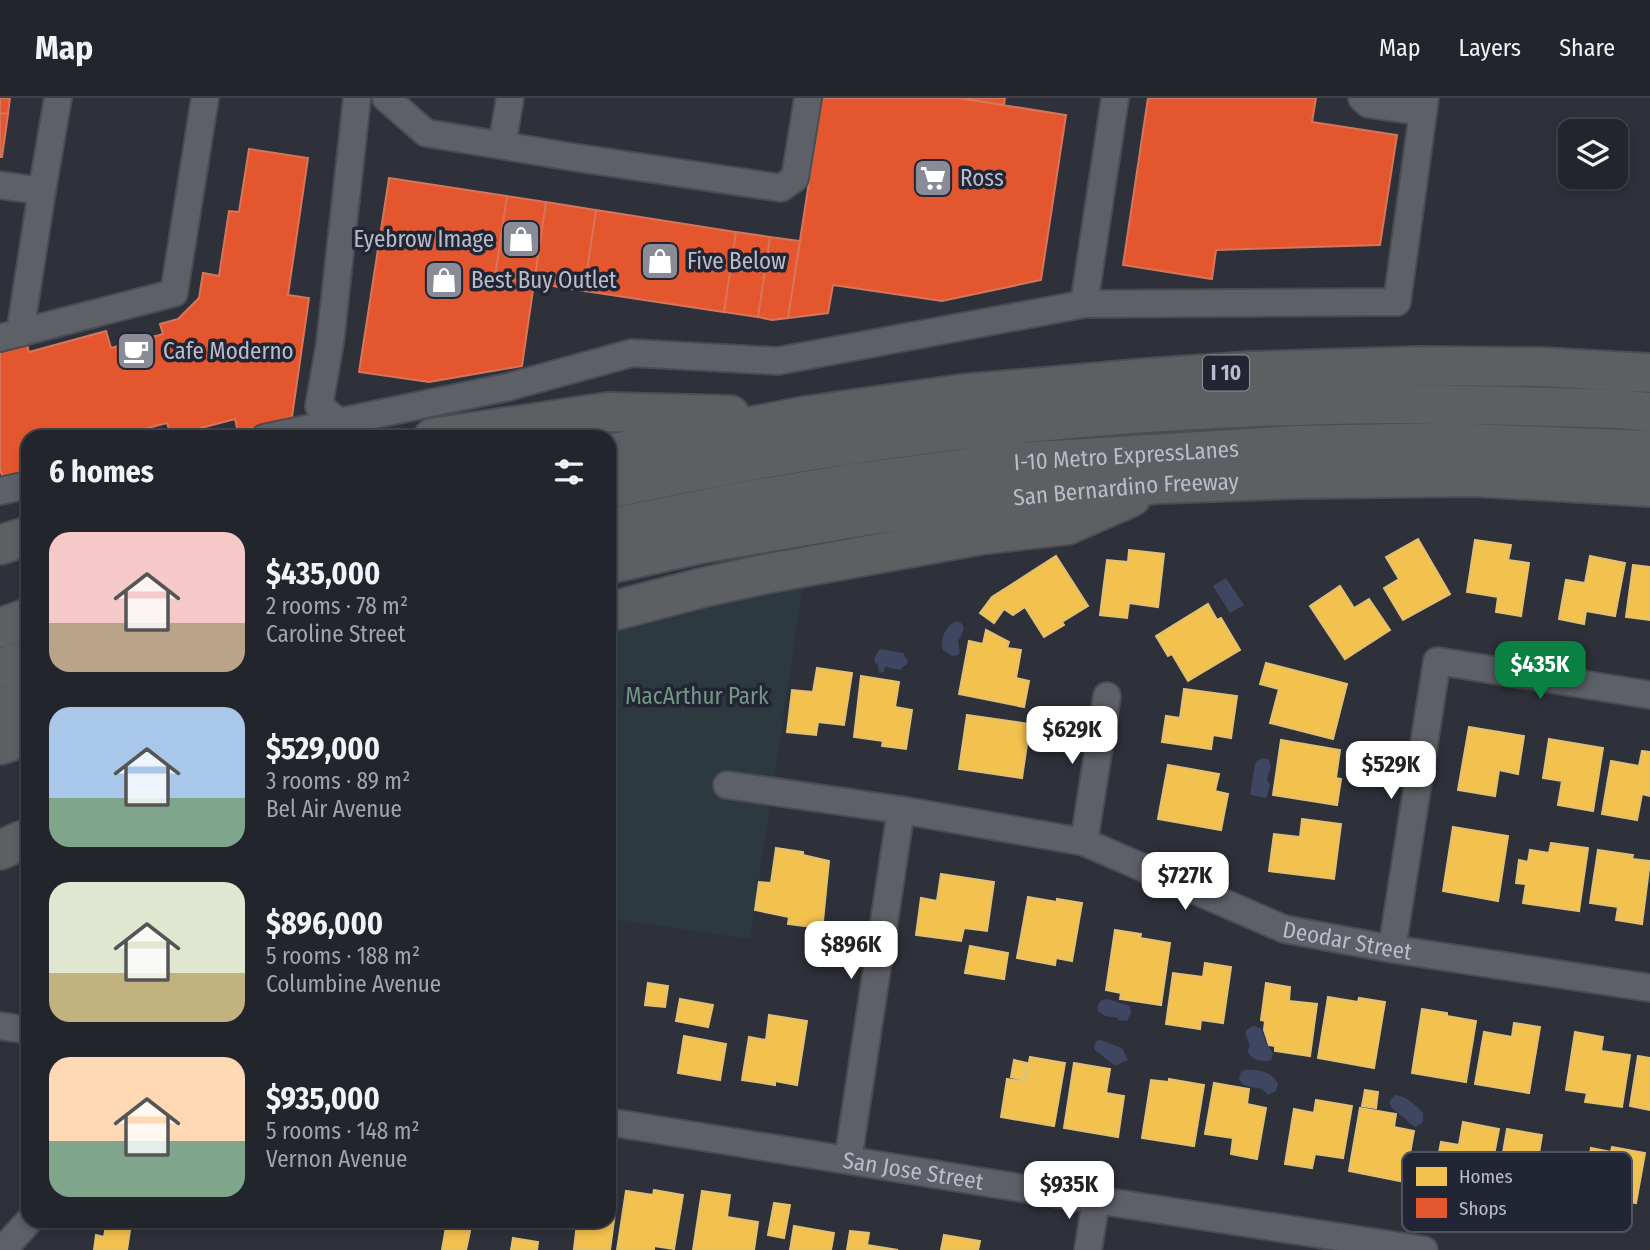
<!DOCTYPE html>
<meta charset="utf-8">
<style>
body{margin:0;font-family:"Fira Sans Condensed",sans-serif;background:#2a2d34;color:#f1f3f6;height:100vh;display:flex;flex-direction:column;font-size:26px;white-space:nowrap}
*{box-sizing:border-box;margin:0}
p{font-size:23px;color:#a2a5a9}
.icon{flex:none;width:38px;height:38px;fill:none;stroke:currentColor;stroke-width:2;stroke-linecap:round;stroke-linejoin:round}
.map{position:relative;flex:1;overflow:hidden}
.side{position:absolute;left:21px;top:332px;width:595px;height:798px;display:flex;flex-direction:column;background:#22252c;border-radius:21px;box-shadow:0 4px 10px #0003,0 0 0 2px #3f4248}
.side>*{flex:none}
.controls{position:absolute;left:1558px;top:21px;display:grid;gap:14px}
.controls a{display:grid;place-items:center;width:70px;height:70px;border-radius:14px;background:#22252c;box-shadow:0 4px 10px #0003,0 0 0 2px #3f4248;font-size:35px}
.price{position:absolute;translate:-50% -60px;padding:0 16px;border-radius:14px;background:#fff;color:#222;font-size:23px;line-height:46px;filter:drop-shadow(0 2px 4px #0008)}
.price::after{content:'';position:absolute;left:50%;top:42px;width:21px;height:16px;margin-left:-10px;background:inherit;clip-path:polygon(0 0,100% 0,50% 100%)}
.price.current{background:#0b8043;color:#fff}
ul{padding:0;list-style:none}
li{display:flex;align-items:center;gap:21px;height:175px;padding:0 28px}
li span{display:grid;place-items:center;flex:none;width:196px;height:140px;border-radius:21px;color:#555}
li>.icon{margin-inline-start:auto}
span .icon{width:84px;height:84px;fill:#fffc;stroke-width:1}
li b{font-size:30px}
h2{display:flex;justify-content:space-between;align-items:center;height:84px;padding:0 28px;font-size:30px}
header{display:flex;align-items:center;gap:42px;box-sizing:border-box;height:98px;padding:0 35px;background:#22252c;border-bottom:2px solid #3f4248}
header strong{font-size:33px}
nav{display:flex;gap:38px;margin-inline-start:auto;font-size:24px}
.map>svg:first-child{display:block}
.green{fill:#2c3a40}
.water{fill:#3f4662}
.homes{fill:#f2c14e;stroke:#e1c073;stroke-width:2}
.shops{fill:#e4572e;stroke:#d7755c;stroke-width:2}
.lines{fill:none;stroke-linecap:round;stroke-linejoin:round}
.minor-casing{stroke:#4a4c52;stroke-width:30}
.highway-casing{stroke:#4b4d55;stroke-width:42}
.minor{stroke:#5e6068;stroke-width:26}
.highway{stroke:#5d5f62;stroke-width:38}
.labels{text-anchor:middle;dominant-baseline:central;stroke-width:7;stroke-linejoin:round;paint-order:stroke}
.shield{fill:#222534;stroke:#8c8f9c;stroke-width:2}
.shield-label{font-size:21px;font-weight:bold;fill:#babcc9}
.poi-label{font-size:23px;fill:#babcc9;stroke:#222534;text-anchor:start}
.street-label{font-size:23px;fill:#babcc9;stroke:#222534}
.park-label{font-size:23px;fill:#749784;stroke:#222534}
.key{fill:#222534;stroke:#505261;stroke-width:2}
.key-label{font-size:19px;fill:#babcc9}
</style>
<header>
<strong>Map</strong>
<nav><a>Map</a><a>Layers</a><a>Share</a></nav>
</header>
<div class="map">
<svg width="1650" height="1152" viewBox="0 0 1650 1152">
<rect width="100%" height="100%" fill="#2e313a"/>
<!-- green -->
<path class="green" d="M804,481L750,841L609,820V531Z"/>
<!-- water -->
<path class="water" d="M1226,480L1244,507L1230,515L1213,488Z
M958,523L962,526L964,531L958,544L960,554L958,557L952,558L943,552C939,541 947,525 958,523Z
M880,551L904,555V558L908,562L907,566L902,570L901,572L885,569L884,574L879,575L878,567L875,565L874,560Z
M1263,660L1269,662L1271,668L1267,681L1270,688L1266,700L1250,697L1255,666L1257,663Z
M1107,901L1130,908L1131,915L1127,923L1118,922V920L1105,918L1097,912C1098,905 1100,902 1107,901Z
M1253,928L1261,930L1266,945L1273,955L1271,962C1265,964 1255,963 1250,957C1245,952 1250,952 1249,946C1247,936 1241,934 1253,928Z
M1101,942L1122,950L1128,962L1115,968L1095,952L1094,949L1096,943Z
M1245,972C1258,971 1273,974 1278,986L1276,993L1268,997L1262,991L1243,987L1239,981L1241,974Z
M1396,997C1408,999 1415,1007 1423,1015V1024L1416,1029C1409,1026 1407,1022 1402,1018C1394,1011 1382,1006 1396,997Z"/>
<!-- homes -->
<path class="homes" d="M1418,441L1450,496L1403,522L1384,490L1399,481L1386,459Z
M1475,442L1511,447L1508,462L1529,465L1521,518L1496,514L1498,499L1467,494Z
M1129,452L1164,456L1158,509L1129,505L1127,520L1100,517L1107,462L1128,464Z
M1056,458L1088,508L1062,524L1064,527L1044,539L1025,509L1013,517L1004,511L994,525L980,515L992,499Z
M1590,458L1625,465L1615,518L1586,513L1584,526L1559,521L1566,482L1585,485Z
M1633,467L1650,469V522L1626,519Z
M1340,488L1354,510L1369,501L1390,532L1345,561L1310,508Z
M1208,506L1217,522L1221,520L1240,552L1188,583L1172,556L1168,558L1156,538Z
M986,532L1009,544L1007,550L1021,552L1016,580L1029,583L1024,609L959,596L969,543L983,546Z
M1266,565L1347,586L1333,641L1270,625L1279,591L1260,586Z
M817,570L852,575L844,627L818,624L816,637L787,634L792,592L813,594Z
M861,578L899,584L895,609L912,612L906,651L882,648L883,643L854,639Z
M1184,591L1237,598L1231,640L1213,637L1211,651L1162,644L1166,618L1180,620Z
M967,617L1030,626L1022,680L959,671Z
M1469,629L1524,638L1518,676L1499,672L1495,698L1458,692Z
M1549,641L1603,650L1593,713L1558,707L1562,683L1543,680Z
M1281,642L1340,652L1336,680L1341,681L1337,707L1273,697Z
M1642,653L1650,654V698L1642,696L1637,722L1602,716L1611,663L1639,668Z
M1168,667L1219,676L1215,693L1228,696L1221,732L1158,721Z
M1302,721L1341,726L1334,781L1269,773L1274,736L1300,739Z
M1453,729L1508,738L1498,803L1443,793Z
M1551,745L1588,750L1579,813L1523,805L1526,786L1516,785L1519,762L1528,764L1530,752L1549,755Z
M776,750L803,754V757L829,763L823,823H820L819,830L788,826L789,819L755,812L759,784L771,785Z
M1598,752L1633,757L1632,761L1650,763L1642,826L1616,822L1618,809L1590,805Z
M941,776L994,784L987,833L964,830L961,843L916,837L921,800L937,803Z
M1028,799L1057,804V801L1082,805L1072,863L1056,860L1055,867L1017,860Z
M1115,832L1141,836L1140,840L1170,845L1161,907L1120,901L1121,895L1106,892Z
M970,848L1008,855L1004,881L965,875Z
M1205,865L1231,869L1223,925L1201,922L1200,931L1166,926L1173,875L1203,879Z
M648,885L668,888L665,909L645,907Z
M1266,885L1290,889L1289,903L1317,906L1310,958L1275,953V948L1269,947L1264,932L1265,923L1261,922Z
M1328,899L1358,904L1359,900L1385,904L1374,970L1318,960Z
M680,901L713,907L708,929L676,923Z
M1422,911L1447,915V918L1476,923L1466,984L1412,975Z
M769,917L807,923L797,987L775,983V987L742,982L749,939L766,942Z
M1514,925L1540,929L1529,995L1475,986L1484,934L1512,939Z
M1575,934L1603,939L1601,953L1630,957L1622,1009L1585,1004L1587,995L1566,992Z
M684,938L726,946L720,982L678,975Z
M1638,958L1650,960V1012L1630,1008Z
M1030,959L1065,965L1054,1028L1001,1019L1007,981L1025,984Z
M1014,962L1027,965L1024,982L1011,979Z
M1074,965L1110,971L1106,995L1124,998L1118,1039L1064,1030Z
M1169,981L1204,987L1194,1048L1142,1040L1151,982L1169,984Z
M1214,985L1249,991L1247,1006L1266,1010L1257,1061L1231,1056L1233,1040L1205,1036Z
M1365,992L1378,994L1376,1010L1362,1008Z
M1316,1002L1352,1008L1343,1060L1315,1056L1312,1070L1285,1066L1294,1011L1314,1015Z
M1360,1010L1396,1016L1394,1029L1414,1033L1405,1084L1349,1073Z
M1463,1024L1499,1031L1489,1083L1461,1078L1458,1093L1433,1088L1441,1044L1459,1047Z
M1507,1031L1542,1037L1538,1061L1559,1065L1552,1107L1527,1103L1529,1089L1498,1085Z
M1612,1049L1645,1055L1636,1105L1607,1100L1604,1115L1580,1111L1591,1050L1611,1054Z
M654,1092L683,1097L674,1151L654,1148V1152H617L626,1093L653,1097Z
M702,1093L730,1097L727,1119L758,1124L754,1152H693Z
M609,1099L617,1100L610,1152L574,1151L577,1125L567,1124H609Z
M774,1105L790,1107L784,1140L768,1137Z
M106,1128L130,1132L127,1152H94L96,1137L104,1139Z
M794,1128L834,1135L831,1152H790Z
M446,1129L470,1133L466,1152H442Z
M850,1133L869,1135L867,1147L898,1152H847Z
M944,1137L980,1143L978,1152H941Z
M513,1140L538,1144L537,1152H511Z"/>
<!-- shops -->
<path class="shops" d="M0,0H10L8,16L0,15Z
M822,0H958L1066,17L1041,182L942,203L833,187L828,215L788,220Z
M958,0H1005L1004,7Z
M1148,0H1316L1312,24L1397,37L1380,147L1216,152L1212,181L1123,167Z
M0,15L8,16L2,59H0Z
M249,51L308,60L288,197L309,200L292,319L238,334L235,321L171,338L167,325L125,336L127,340H28V377L4,384L0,371V249L26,243L29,254L106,233L111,250L163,236L160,226L178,221L199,200L203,175L219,178L229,113L239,114Z
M389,80L507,98L495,179L534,185L522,268L429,284L359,274Z
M507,98L546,104L534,185L495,179Z
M546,104L596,112L584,193L534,185Z
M596,112L736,134L724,214L584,193Z
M736,134L770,139L758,219L724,214Z
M770,139L800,143L788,220L772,222L758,219Z"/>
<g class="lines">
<!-- minor casing -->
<g class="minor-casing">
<g id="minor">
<path d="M357,0L330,245L319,308L339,324L508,289L632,255L778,263L1084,206L1115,0"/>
<path d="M386,0L426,35L572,59L781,90L795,80L808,0"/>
<path d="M1362,0L1368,6L1423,14"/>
<path d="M502,47L510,0"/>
<path d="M0,87L42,93"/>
<path d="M1084,206L1397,204L1425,0"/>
<path d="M20,235L42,93L58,0"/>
<path d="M0,240L174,195L205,0"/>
<path d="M264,340L339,324"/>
<path d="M0,393L28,387"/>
<path id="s1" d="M727,687L901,712L1084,744L1284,831L1392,851L1650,890"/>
<path d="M1084,744L1107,598"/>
<path d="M1392,851L1437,563L1650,597"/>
<path d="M0,928L28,932"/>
<path id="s2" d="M609,1024L1096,1102L1424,1152"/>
<path d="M848,1062L901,712"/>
<path d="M6,1152L9,1145L28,1124"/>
<path d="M1088,1152L1096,1102"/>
</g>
</g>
<!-- highway casing -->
<g class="highway-casing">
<g id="highway">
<path d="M433,340L608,314L730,317"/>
<path d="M609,356L805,318L961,296L1147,280L1252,273L1419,268L1540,269L1650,275"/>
<path d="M609,391C864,335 1129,308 1391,306C1466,306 1542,309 1618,311L1650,314"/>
<path id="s3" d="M609,430L727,406L853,385L1004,365L1296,347L1445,344L1650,352"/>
<path d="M0,447L28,438"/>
<path id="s4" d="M609,466L704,445L865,418L986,402L1158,386L1298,381L1475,379L1650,389"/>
<path d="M609,514L705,489L770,475L980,437L1067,427L1131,399"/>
<path d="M0,530L28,520"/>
<path d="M0,570L28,561"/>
<path d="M0,610L28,600"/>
<path d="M0,647L28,638"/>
<path d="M0,752L28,740"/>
</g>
</g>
<!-- minor -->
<use href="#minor" class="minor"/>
<!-- highway -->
<use href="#highway" class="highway"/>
</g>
<!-- icons -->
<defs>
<g id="supermarket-square" transform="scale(2.0125)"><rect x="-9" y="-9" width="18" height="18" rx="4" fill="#898b97" stroke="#222534"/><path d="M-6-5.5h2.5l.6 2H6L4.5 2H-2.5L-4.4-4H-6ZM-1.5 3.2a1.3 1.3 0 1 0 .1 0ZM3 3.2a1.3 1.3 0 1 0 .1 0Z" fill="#fff"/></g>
<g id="shop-square" transform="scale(2.0125)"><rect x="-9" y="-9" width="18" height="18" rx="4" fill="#898b97" stroke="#222534"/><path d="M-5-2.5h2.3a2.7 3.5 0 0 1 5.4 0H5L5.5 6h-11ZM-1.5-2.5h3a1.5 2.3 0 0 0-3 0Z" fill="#fff"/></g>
<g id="cafe-square" transform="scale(2.0125)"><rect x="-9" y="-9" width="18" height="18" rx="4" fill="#898b97" stroke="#222534"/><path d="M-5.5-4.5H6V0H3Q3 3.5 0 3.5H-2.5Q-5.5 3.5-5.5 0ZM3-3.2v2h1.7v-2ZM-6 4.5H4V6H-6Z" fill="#fff"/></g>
</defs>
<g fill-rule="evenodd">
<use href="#supermarket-square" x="933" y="80"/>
<use href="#shop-square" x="521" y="141"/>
<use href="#shop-square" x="660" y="163"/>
<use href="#shop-square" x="444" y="182"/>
<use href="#cafe-square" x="136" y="253"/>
</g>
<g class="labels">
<!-- shield labels -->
<rect class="shield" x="1203" y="257.5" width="46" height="35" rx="5"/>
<g class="shield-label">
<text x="1226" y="275">I 10</text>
</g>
<!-- poi labels -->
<g class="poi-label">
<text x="960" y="80">Ross</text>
<text x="494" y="141" text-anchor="end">Eyebrow Image</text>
<text x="687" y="163">Five Below</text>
<text x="471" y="182">Best Buy Outlet</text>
<text x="163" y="253">Cafe Moderno</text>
</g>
<!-- street labels -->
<g class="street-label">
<text stroke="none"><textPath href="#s3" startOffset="523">I-10 Metro ExpressLanes</textPath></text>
<text stroke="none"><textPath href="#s4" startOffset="523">San Bernardino Freeway</textPath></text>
<text stroke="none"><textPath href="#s1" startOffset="644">Deodar Street</textPath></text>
<text stroke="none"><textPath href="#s2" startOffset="308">San Jose Street</textPath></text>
</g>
<!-- park labels -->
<g class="park-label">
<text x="697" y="598">MacArthur Park</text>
</g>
</g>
<!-- legend -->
<rect x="1402" y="1054" width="230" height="80" rx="10" class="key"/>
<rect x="1416" y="1069" width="31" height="19" fill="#f2c14e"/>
<rect x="1416" y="1100" width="31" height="20" fill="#e4572e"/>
<g class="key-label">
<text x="1459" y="1085">Homes</text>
<text x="1459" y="1117">Shops</text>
</g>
</svg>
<div class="controls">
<a><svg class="icon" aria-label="layers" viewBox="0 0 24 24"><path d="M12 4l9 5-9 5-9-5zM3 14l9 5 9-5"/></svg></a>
</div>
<b class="price current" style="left:1540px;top:603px">$435K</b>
<b class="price" style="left:1072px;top:668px">$629K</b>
<b class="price" style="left:1391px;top:703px">$529K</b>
<b class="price" style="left:1185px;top:814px">$727K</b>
<b class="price" style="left:851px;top:883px">$896K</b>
<b class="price" style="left:1069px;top:1123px">$935K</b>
<section class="side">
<h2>6 homes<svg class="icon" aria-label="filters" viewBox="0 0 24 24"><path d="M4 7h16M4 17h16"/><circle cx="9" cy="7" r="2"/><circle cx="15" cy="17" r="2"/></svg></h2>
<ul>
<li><span style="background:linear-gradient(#f6c9c9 65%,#b9a48a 0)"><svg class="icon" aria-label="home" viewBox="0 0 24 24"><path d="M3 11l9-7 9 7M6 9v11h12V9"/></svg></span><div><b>$435,000</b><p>2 rooms · 78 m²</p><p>Caroline Street</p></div></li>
<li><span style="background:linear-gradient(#a9c7e8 65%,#7fa58c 0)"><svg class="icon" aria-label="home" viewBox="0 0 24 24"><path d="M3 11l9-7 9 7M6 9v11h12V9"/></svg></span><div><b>$529,000</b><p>3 rooms · 89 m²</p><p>Bel Air Avenue</p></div></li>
<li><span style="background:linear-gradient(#dfe7d0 65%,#c2b280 0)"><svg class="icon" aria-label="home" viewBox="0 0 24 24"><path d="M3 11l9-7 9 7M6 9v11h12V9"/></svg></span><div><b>$896,000</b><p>5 rooms · 188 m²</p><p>Columbine Avenue</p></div></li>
<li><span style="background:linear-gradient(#ffd9b3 60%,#7fa58c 0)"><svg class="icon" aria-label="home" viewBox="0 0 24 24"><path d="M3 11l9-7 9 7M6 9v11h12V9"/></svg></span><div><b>$935,000</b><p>5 rooms · 148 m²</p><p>Vernon Avenue</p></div></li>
</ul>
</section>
</div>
